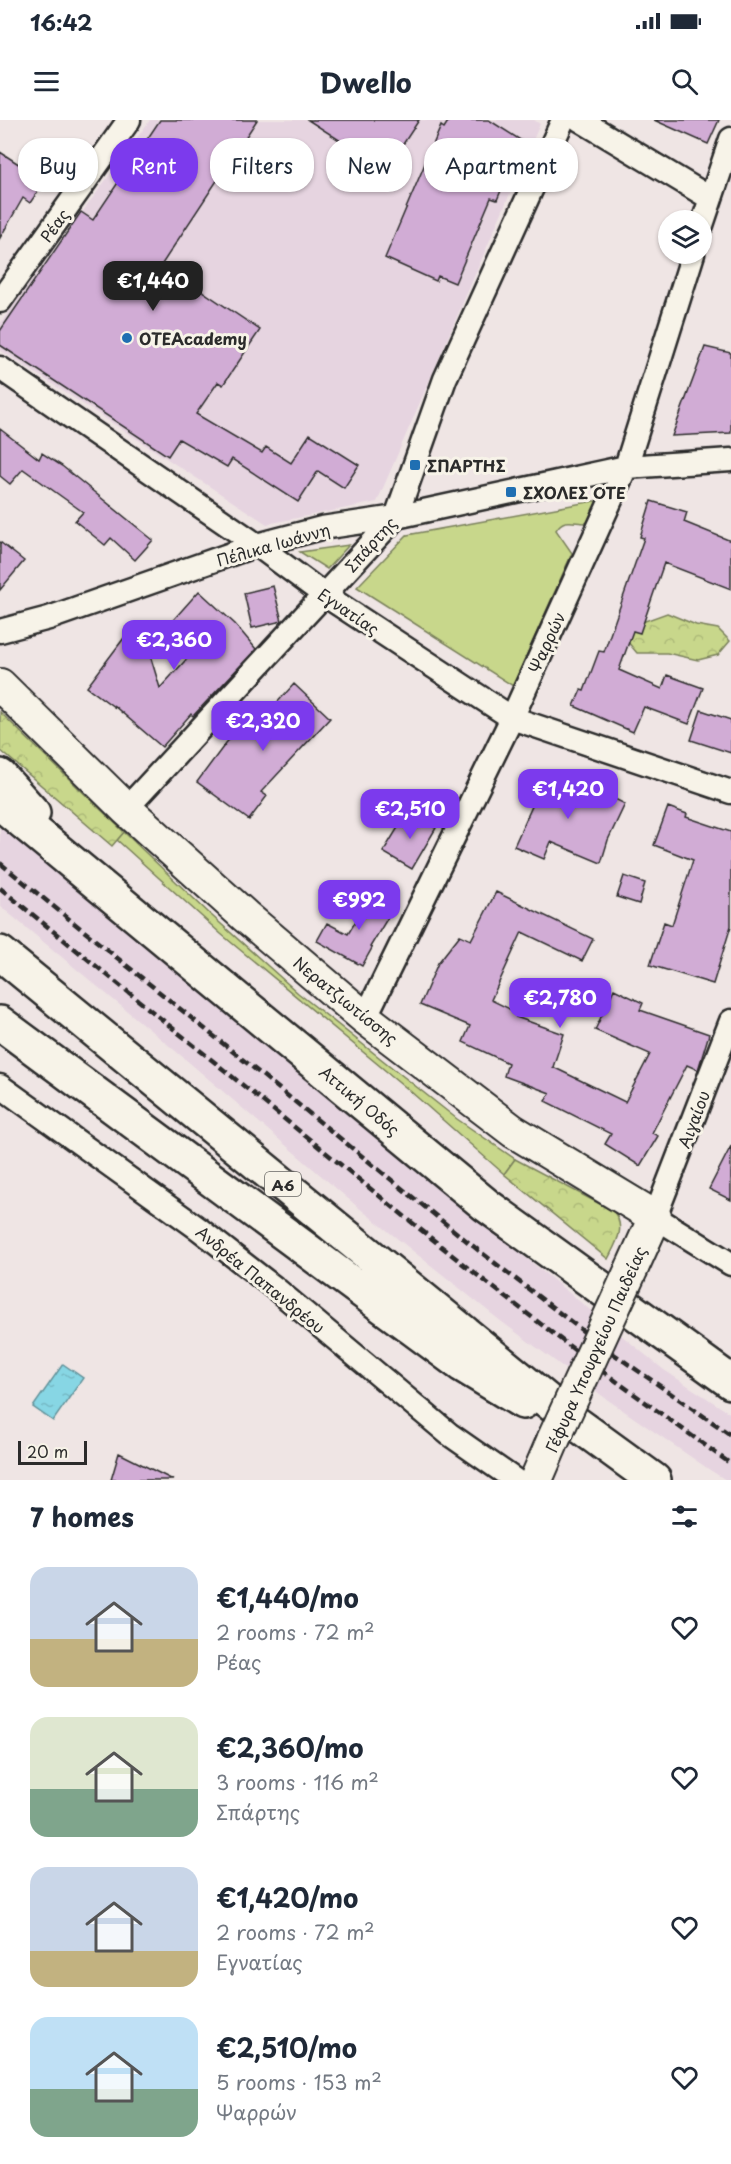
<!DOCTYPE html>
<meta charset="utf-8">
<style>
body{margin:0;font-family:"Playpen Sans",sans-serif;background:#f6f6f7;color:#1f2937;height:100vh;display:flex;flex-direction:column;font-size:22px;white-space:nowrap}
*{box-sizing:border-box;margin:0}
p{font-size:20px;color:#747a83}
.icon{flex:none;width:33px;height:33px;fill:none;stroke:currentColor;stroke-width:2;stroke-linecap:round;stroke-linejoin:round}
.map{position:relative;height:1360px;overflow:hidden}
.sheet{display:flex;flex-direction:column;background:#fff;flex:1}
.sheet>*{flex:none}
.hud{position:absolute;left:18px;top:18px;width:696px;height:54px;display:flex;gap:12px}
.tools{position:absolute;left:658px;top:90px;display:grid;gap:12px}
.tools a{display:grid;place-items:center;width:54px;height:54px;border-radius:50%;background:#fff;box-shadow:0 2px 4px #0004;font-size:30px}
.scale{position:absolute;left:18px;bottom:15px;width:69px;box-sizing:border-box;padding-left:6px;border:3px solid #2b2b2b;border-top:0;font-size:16px;line-height:21px;white-space:nowrap;color:#2b2b2b;-webkit-text-stroke:4px #f7f3e8;paint-order:stroke}
.price{position:absolute;translate:-50% -51px;padding:0 14px;border-radius:12px;background:#7c3aed;color:#fff;font-size:20px;line-height:39px;filter:drop-shadow(0 2px 3px #0008)}
.price::after{content:'';position:absolute;left:50%;top:36px;width:18px;height:14px;margin-left:-9px;background:inherit;clip-path:polygon(0 0,100% 0,50% 100%)}
.price.current{background:#222;color:#fff}
ul{padding:0;list-style:none}
li{display:flex;align-items:center;gap:18px;height:150px;padding:0 30px}
li span{display:grid;place-items:center;flex:none;width:168px;height:120px;border-radius:18px;color:#555}
li>.icon{margin-inline-start:auto}
span .icon{width:72px;height:72px;fill:#fffc;stroke-width:1}
li b{font-size:26px}
h2{display:flex;justify-content:space-between;align-items:center;height:72px;padding:0 30px;font-size:26px}
.pill{padding:0 21px;border-radius:24px;background:#fff;box-shadow:0 2px 4px #0004;font-size:21px;line-height:54px}
.pill.current{background:#7c3aed;color:#fff}
.status{display:flex;justify-content:space-between;align-items:center;height:42px;padding:0 30px;background:#fff;direction:ltr}
.status svg{height:16px;fill:currentColor}
header{display:flex;justify-content:space-between;align-items:center;height:78px;padding:0 30px;background:#fff;font-size:27px;font-weight:700}
.map>svg:first-child{display:block}
.built{fill:#e6d4e0}
.grass{fill:#c8d78b;stroke:#7a815b;stroke-width:1.5}
.forest{fill:url(#forest-crowns);stroke:#7a815b;stroke-width:1.5}
.water{fill:url(#water-ripples);stroke:#62929a;stroke-width:1.5}
.building{fill:#d1acd5;stroke:#2b2b2b;stroke-width:1.5}
.lines{fill:none;stroke-linecap:round;stroke-linejoin:round}
.street-casing{stroke:#2b2b2b;stroke-width:27}
.secondary-casing{stroke:#2b2b2b;stroke-width:36}
.highway-casing{stroke:#2b2b2b;stroke-width:38}
.street{stroke:#f7f3e8;stroke-width:22}
.secondary{stroke:#f7f3e8;stroke-width:32}
.highway{stroke:#f7f3e8;stroke-width:33}
.rail{stroke:#2b2b2b;stroke-width:4.5;stroke-dasharray:9 4.5;stroke-linecap:butt}
.secondary-bridge-casing{stroke:#2b2b2b;stroke-width:36;stroke-linecap:butt}
.secondary-bridge{stroke:#f7f3e8;stroke-width:32}
.poi-dot{fill:#1f6fb2;stroke:#f7f3e8;stroke-width:2}
.labels{text-anchor:middle;dominant-baseline:central;stroke-width:6;stroke-linejoin:round;paint-order:stroke}
.shield{fill:#f7f3e8;stroke:#686764;stroke-width:1.5}
.shield-label{font-size:15px;font-weight:bold;fill:#2b2b2b}
.street-label{font-size:16px;fill:#2b2b2b;stroke:#f7f3e8}
.poi-label{font-size:16px;font-weight:bold;fill:#2b2b2b;stroke:#f7f3e8;text-anchor:start}
</style>
<div class="status"><b>16:42</b><svg viewBox="0 0 49 12"><path d="M0 12V9h3v3zM5 12V6h3v6zM10 12V3h3v9zM15 12V0h3v12zM26 1h20v11H26zM47 4h2v5h-2z"/></svg></div>
<header><svg class="icon" aria-label="menu" viewBox="0 0 24 24"><path d="M4 6h16M4 12h16M4 18h16"/></svg>Dwello<svg class="icon" aria-label="search" viewBox="0 0 24 24"><circle cx="10" cy="10" r="6"/><path d="M15 15l6 6"/></svg></header>
<div class="map">
<svg width="731" height="1360" viewBox="0 0 731 1360">
<defs>
<pattern id="forest-crowns" width="20" height="18" patternUnits="userSpaceOnUse" patternTransform="scale(1.5)"><rect width="20" height="18" fill="#c8d78b"/><path d="M2 6a3 3 0 1 1 6 0M12 15a3 3 0 1 1 6 0" fill="none" stroke="#acb978"/></pattern>
<pattern id="water-ripples" width="26" height="14" patternUnits="userSpaceOnUse" patternTransform="scale(1.5)"><rect width="26" height="14" fill="#87d6e4"/><path d="M2 4q2-2 4 0t4 0M15 11q2-2 4 0t4 0" fill="none" stroke="#75b8c4"/></pattern>
</defs>
<rect width="100%" height="100%" fill="#efe5e4"/>
<filter id="ink" filterUnits="userSpaceOnUse"><feTurbulence type="fractalNoise" baseFrequency=".0167" numOctaves="2"/><feDisplacementMap in="SourceGraphic" scale="12" xChannelSelector="R" yChannelSelector="G"/><feConvolveMatrix kernelMatrix="1 2 1 2 8 2 1 2 1" color-interpolation-filters="sRGB"/></filter>
<g filter="url(#ink)">
<!-- built -->
<path class="built" d="M150,0H534L540,4L377,382L267,404L0,230V204Z
M0,705L242,907L664,1250L731,1294V1360H726L710,1350L608,1280L502,1202L359,1088L184,938L0,786Z"/>
<!-- grass -->
<path class="grass" d="M594,381H599L591,399L586,403C573,403 564,397 556,410L572,433L513,566L357,467L407,415Z
M349,425L327,449L300,432Z
M124,712L211,795L298,873L457,999L515,1039L504,1054L410,971L221,814L117,720Z"/>
<!-- forest -->
<path class="forest" d="M667,493L696,505L718,509L730,521L718,535L698,540L667,533H637L627,521L631,506Z
M0,592L124,712L112,726L0,630Z
M515,1039L613,1091C627,1107 616,1123 608,1139L504,1054Z"/>
<!-- water -->
<path class="water" d="M63,1244L83,1258L53,1301L33,1287Z"/>
<!-- building -->
<path class="building" d="M160,0H257L162,144L260,210L223,265L218,262L196,294L262,333L266,327L291,343L310,314L359,345L344,368L318,351L298,382L232,339L227,347L179,319L168,336L0,225V211L81,92L93,100Z
M308,0H419L386,50Z
M449,0H489L522,21L497,80L491,78L455,163L438,156L436,161L385,138L441,6L444,8Z
M654,0H719L708,24Z
M0,32L45,61L30,83L23,78L0,118Z
M705,227L731,233V313L672,316Z
M0,309L39,339L42,333L62,346L153,420L135,440L111,418L105,425L75,401L83,392L23,349L10,364L0,356Z
M651,381L687,392L684,402L731,421V469L664,443L640,513L633,511L619,550L662,569L667,555L703,568L689,604L644,587L633,612L574,586L581,570L584,571L599,531L604,532L644,418L640,417Z
M0,422L24,441L0,470Z
M273,466L282,501L252,508L244,473Z
M199,471L235,504L256,529L193,596L191,594L162,627L114,586V587L87,567L124,518L143,512L160,568L194,531L167,507Z
M294,564L330,598L261,672L267,676L249,700L197,662L226,623L239,609L243,612L271,583L274,586Z
M701,590L731,600V633L691,620Z
M571,657L625,684L608,720L601,743L551,722L544,739L514,726L533,684L518,677L526,660L561,676Z
M668,687L687,694L686,697L731,712V806L713,864L650,845L664,802L672,805L693,740L654,725Z
M408,691L436,708L412,749L383,732Z
M624,756L645,763L639,784L617,777Z
M374,771L396,784L370,827L372,828L362,846L317,821L327,803L348,814Z
M496,772L593,819L582,841L522,812L491,880L518,893L516,897L564,914L553,947L625,982L650,934L595,910L614,869L643,883L640,890L709,914L698,950L687,945L652,1013L658,1016L640,1046L605,1024L611,1014L545,981L550,973L504,956L508,943L463,922L470,906L420,885L438,843L460,815L471,820Z
M731,1026V1080L709,1069Z
M119,1333L173,1360H111Z"/>
<g class="lines">
<!-- street casing -->
<g class="street-casing">
<path id="street" d="M580,0L710,78
M702,105L731,19
M0,181L129,0
M0,248L257,425L323,474L512,598L731,672
M0,511L49,498L257,425L322,408L396,397L626,347L731,340
M126,689L396,397L445,259L563,0
M365,898L512,598L626,347L693,134
M731,901L655,1097L731,1144
M0,966L199,1109L276,1169L449,1314L515,1360"/>
</g>
<!-- secondary casing -->
<g class="secondary-casing">
<path id="secondary" d="M0,565L126,689L245,796L365,898L513,1011L655,1097L632,1148
M536,1360L554,1318"/>
</g>
<!-- highway casing -->
<g class="highway-casing">
<path id="highway" d="M0,656L33,693
M0,683L486,1085L731,1262
M0,833L566,1296L654,1360
M0,903L462,1245L523,1282"/>
</g>
<!-- street -->
<use href="#street" class="street"/>
<!-- secondary -->
<use href="#secondary" class="secondary"/>
<!-- highway -->
<use href="#highway" class="highway"/>
<!-- rail -->
<path class="rail" d="M0,743L478,1130L605,1228L731,1315
M0,768L468,1148L598,1248L731,1344"/>
<!-- secondary-bridge casing -->
<g class="secondary-bridge-casing">
<path id="secondary-bridge" d="M554,1318L632,1148"/>
</g>
<!-- secondary-bridge -->
<use href="#secondary-bridge" class="secondary-bridge"/>
</g>
</g>
<!-- markers -->
<g class="poi-dot">
<circle cx="127" cy="218" r="6"/>
<rect x="409" y="339" width="12" height="12" rx="3"/>
<rect x="505" y="366" width="12" height="12" rx="3"/>
</g>
<g class="labels">
<!-- shield labels -->
<rect class="shield" x="265" y="1052" width="36" height="24" rx="4.5"/>
<g class="shield-label">
<text x="283" y="1064">Α6</text>
</g>
<!-- street labels -->
<g class="street-label">
<text transform="translate(54 105) rotate(-54)">Ρέας</text>
<text transform="translate(273 424) rotate(-16)">Πέλικα Ιωάννη</text>
<text transform="translate(370 424) rotate(-48)">Σπάρτης</text>
<text transform="translate(349 491) rotate(34)">Εγνατίας</text>
<text transform="translate(546 522) rotate(-65)">Ψαρρών</text>
<text transform="translate(346 880) rotate(39)">Νερατζιωτίσσης</text>
<text transform="translate(360 980) rotate(40)">Αττική Οδός</text>
<text transform="translate(693 999) rotate(-69)">Αιγαίου</text>
<text transform="translate(261 1159) rotate(39)">Ανδρέα Παπανδρέου</text>
<text transform="translate(595 1229) rotate(-66)">Γέφυρα Υπουργείου Παιδείας</text>
</g>
<!-- poi labels -->
<g class="poi-label">
<text x="139" y="218">OTEAcademy</text>
<text x="427" y="345">ΣΠΑΡΤΗΣ</text>
<text x="523" y="372">ΣΧΟΛΕΣ ΟΤΕ</text>
</g>
</g>
</svg>
<div class="tools">
<a><svg class="icon" aria-label="layers" viewBox="0 0 24 24"><path d="M12 4l9 5-9 5-9-5zM3 14l9 5 9-5"/></svg></a>
</div>
<div class="scale">20 m</div>
<b class="price current" style="left:153px;top:192px">€1,440</b>
<b class="price" style="left:174px;top:551px">€2,360</b>
<b class="price" style="left:263px;top:632px">€2,320</b>
<b class="price" style="left:568px;top:700px">€1,420</b>
<b class="price" style="left:410px;top:720px">€2,510</b>
<b class="price" style="left:359px;top:811px">€992</b>
<b class="price" style="left:560px;top:909px">€2,780</b>
<div class="hud">
<a class="pill">Buy</a>
<a class="pill current">Rent</a>
<a class="pill">Filters</a>
<a class="pill">New</a>
<a class="pill">Apartment</a>
</div>
</div>
<section class="sheet">
<h2>7 homes<svg class="icon" aria-label="filters" viewBox="0 0 24 24"><path d="M4 7h16M4 17h16"/><circle cx="9" cy="7" r="2"/><circle cx="15" cy="17" r="2"/></svg></h2>
<ul>
<li><span style="background:linear-gradient(#c9d6e8 60%,#c2b280 0)"><svg class="icon" aria-label="home" viewBox="0 0 24 24"><path d="M3 11l9-7 9 7M6 9v11h12V9"/></svg></span><div><b>€1,440/mo</b><p>2 rooms · 72 m²</p><p>Ρέας</p></div><svg class="icon" aria-label="heart" viewBox="0 0 24 24"><path d="M12 20l-8-8c-3-5 5-10 8-4 3-6 11-1 8 4z"/></svg></li>
<li><span style="background:linear-gradient(#dfe7d0 60%,#7fa58c 0)"><svg class="icon" aria-label="home" viewBox="0 0 24 24"><path d="M3 11l9-7 9 7M6 9v11h12V9"/></svg></span><div><b>€2,360/mo</b><p>3 rooms · 116 m²</p><p>Σπάρτης</p></div><svg class="icon" aria-label="heart" viewBox="0 0 24 24"><path d="M12 20l-8-8c-3-5 5-10 8-4 3-6 11-1 8 4z"/></svg></li>
<li><span style="background:linear-gradient(#c9d6e8 70%,#c2b280 0)"><svg class="icon" aria-label="home" viewBox="0 0 24 24"><path d="M3 11l9-7 9 7M6 9v11h12V9"/></svg></span><div><b>€1,420/mo</b><p>2 rooms · 72 m²</p><p>Εγνατίας</p></div><svg class="icon" aria-label="heart" viewBox="0 0 24 24"><path d="M12 20l-8-8c-3-5 5-10 8-4 3-6 11-1 8 4z"/></svg></li>
<li><span style="background:linear-gradient(#bfe0f5 60%,#7fa58c 0)"><svg class="icon" aria-label="home" viewBox="0 0 24 24"><path d="M3 11l9-7 9 7M6 9v11h12V9"/></svg></span><div><b>€2,510/mo</b><p>5 rooms · 153 m²</p><p>Ψαρρών</p></div><svg class="icon" aria-label="heart" viewBox="0 0 24 24"><path d="M12 20l-8-8c-3-5 5-10 8-4 3-6 11-1 8 4z"/></svg></li>
</ul>
</section>
